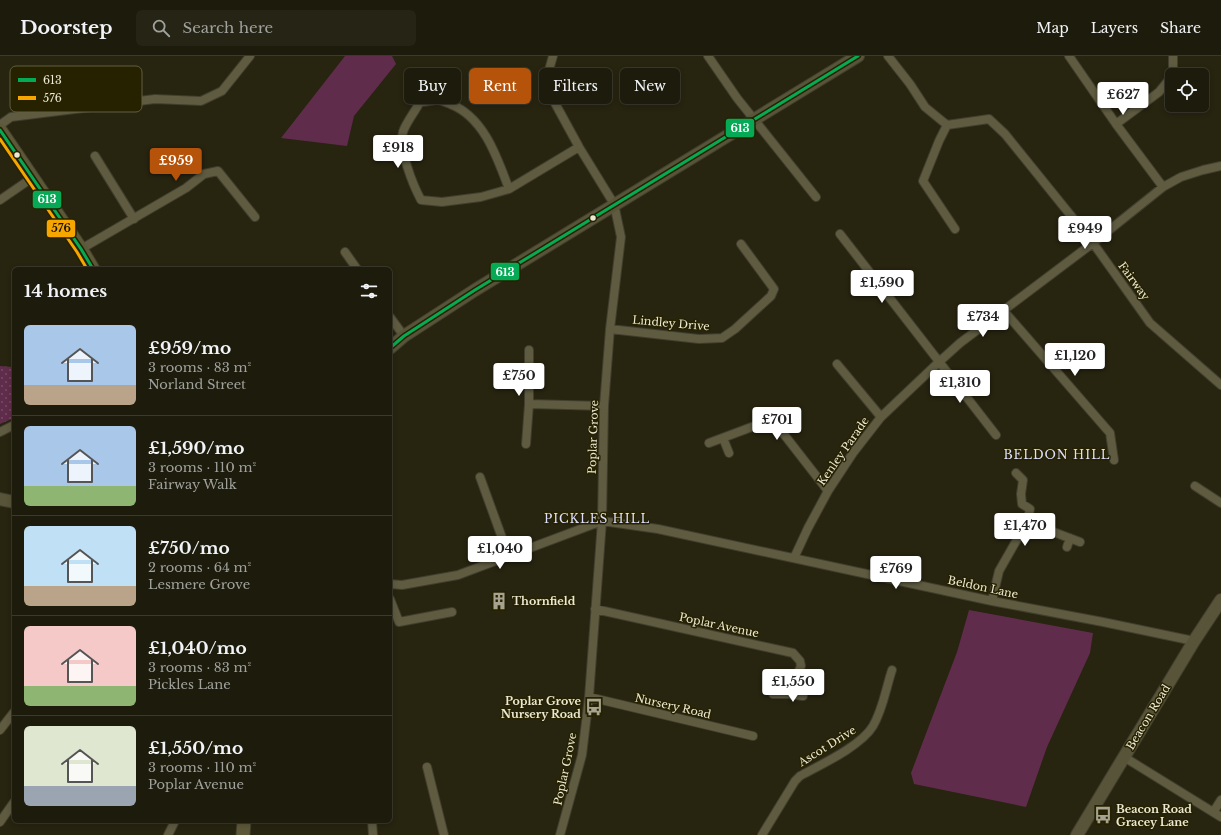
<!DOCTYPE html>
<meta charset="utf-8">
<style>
body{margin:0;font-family:"Libre Baskerville",serif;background:#252415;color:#f1f3f6;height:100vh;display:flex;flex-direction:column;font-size:15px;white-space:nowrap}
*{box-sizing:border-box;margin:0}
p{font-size:13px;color:#a0a19d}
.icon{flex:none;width:22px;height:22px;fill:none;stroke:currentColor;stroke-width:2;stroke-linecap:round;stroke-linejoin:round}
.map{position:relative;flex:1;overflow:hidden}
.details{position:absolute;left:12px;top:211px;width:380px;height:556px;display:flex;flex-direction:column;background:#1d1b0c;border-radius:6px;box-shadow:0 2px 6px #0003,0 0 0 1px #3b392d}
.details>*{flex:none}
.banner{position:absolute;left:404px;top:12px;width:380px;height:36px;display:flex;gap:8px}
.fabs{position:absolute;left:1165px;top:12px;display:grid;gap:8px}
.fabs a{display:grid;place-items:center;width:44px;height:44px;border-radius:6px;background:#1d1b0c;box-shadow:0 2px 6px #0003,0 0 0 1px #3b392d;font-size:20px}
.price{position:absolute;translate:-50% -34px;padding:0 9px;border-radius:4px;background:#fff;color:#222;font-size:13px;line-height:26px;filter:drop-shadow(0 1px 2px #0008)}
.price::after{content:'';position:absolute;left:50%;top:24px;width:12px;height:9px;margin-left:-6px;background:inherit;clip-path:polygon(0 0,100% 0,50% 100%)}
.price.current{background:#b45309;color:#fff}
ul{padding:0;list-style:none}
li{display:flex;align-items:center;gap:12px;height:100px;padding:0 12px}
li+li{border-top:1px solid #3b392d}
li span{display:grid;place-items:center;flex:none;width:112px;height:80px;border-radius:6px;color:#555}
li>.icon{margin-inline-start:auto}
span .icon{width:48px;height:48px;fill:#fffc;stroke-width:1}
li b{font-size:17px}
h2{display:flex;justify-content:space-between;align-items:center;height:48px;padding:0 12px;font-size:17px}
.chip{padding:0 14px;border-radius:6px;background:#1d1b0c;box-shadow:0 2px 6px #0003,0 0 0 1px #3b392d;font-size:14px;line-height:36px}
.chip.current{background:#b45309;color:#fff}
header{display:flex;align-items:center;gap:24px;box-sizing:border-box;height:56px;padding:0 20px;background:#1d1b0c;border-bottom:1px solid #3b392d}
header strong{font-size:19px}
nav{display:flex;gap:22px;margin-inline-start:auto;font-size:14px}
.search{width:280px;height:36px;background:#252415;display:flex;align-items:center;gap:10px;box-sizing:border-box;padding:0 14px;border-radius:6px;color:#a0a19d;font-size:15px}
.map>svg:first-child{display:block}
.green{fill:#602c4b}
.park{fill:url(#park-dots)}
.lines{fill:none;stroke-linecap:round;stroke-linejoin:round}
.street-casing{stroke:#413e2d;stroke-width:10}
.secondary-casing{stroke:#413e2d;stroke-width:14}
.primary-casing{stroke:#413e2d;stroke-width:15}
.street{stroke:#5e5b41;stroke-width:8}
.secondary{stroke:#575439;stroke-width:12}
.primary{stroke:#5d5938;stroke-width:13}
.bus-1-casing{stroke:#262200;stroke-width:6}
.bus-2-casing{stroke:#262200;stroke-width:6}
.bus-1{stroke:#06aa56;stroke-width:3}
.bus-2{stroke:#f7a600;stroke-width:3}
.bus-dot{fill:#ebe9d5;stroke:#262200;stroke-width:1.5}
.labels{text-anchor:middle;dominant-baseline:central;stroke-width:3;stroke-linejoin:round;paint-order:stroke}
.street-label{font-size:11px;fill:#ebe9d5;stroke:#262200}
.poi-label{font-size:11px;font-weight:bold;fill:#ebe9d5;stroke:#262200;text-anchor:start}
.neighbourhood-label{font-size:12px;letter-spacing:1px;fill:#dddffc;stroke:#262200}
.key{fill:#262200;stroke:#615e40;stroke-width:1}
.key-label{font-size:11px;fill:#ebe9d5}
.line-badge{stroke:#262200;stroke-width:1.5}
.badge-label{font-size:11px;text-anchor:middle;font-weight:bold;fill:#fff}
.pale-badge-label{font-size:11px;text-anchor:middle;font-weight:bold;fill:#111}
</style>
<header>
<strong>Doorstep</strong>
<div class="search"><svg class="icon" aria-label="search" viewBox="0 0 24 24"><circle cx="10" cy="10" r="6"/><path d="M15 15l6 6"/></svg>Search here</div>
<nav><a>Map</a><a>Layers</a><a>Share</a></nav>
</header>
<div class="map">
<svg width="1221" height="779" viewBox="0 0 1221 779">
<defs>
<pattern id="park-dots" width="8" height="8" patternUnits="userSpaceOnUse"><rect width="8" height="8" fill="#602c4b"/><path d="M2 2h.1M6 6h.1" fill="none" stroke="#774b64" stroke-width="1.8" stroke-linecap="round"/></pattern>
</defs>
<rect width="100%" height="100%" fill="#272410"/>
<!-- green -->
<path class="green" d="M345,0H392L396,8L354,60L347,90L281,82Z
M969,554L1093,577L1090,597L1047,691L1026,751L914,728L911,717L957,596Z"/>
<!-- park -->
<path class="park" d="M0,310L12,311L14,313V362L0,368Z"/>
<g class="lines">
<!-- street casing -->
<g class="street-casing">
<path id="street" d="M553,0L547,21L550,38L579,91L614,148L621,181L610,273L604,350L602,465L589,641L582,699L560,779
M708,0L737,42L816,141
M888,0L910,28L925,51L947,69
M1069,0L1116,68L1163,131
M1173,19V0
M1116,68L1159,36L1172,20
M0,69L11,61L155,43L201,45L222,35L250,0
M947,69L989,63L1005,78L1093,187L1150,267L1221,329
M947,69L939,85L923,125L955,173
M95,100L134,163
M509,133C497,101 484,61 450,48C446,47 442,44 438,44C432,44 426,46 420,46C416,54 405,68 403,76C398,92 413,129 421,144L442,146L481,141L509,133L579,91
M0,144L32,122
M840,178L996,379
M81,193L186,132L204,118L218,115L255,161
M345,196L357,213
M1003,254L1110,377L1114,404
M390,261L404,280
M610,273L699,283L722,282L735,273L771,240L774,233L741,188
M837,308L881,361
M529,348L604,350
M0,376L14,369
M723,382L729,397
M709,387L765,366L779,372L828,435
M526,388L529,348V294
M1016,417L1023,424L1021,438L1022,448L1030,453L1027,466
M480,421L509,501
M1195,430L1221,447
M1067,491L1070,482
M794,502L808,472L828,435L853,397L881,361L939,306L960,287L1093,187L1163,131L1181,121L1203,114L1221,110
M390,528L402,529L458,519L602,465L658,473L992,545L1103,566L1194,585
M390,543L399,566L452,556
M992,545L999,515L1027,466L1080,486
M595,553L793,597L800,605L801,610L789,638H773
M789,638L803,640
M589,641L753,680
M0,674L14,656
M1124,701L1221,761
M427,711L444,779
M1214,755L1221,744
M372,765L373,779
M0,766L14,746
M168,779L175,765
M762,779L795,725L800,720C822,708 861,690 873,670C883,653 886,632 892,614"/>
</g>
<!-- secondary casing -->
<g class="secondary-casing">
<path id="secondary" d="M390,292L404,280L475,234L858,0
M0,443L14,446
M1077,779L1194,585L1221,544"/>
</g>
<!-- primary casing -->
<g class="primary-casing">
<path id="primary" d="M0,74L81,193L93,213
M243,779L244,765"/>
</g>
<!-- street -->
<use href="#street" class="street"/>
<!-- secondary -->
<use href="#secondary" class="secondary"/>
<!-- primary -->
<use href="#primary" class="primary"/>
<!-- bus-1 casing -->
<g class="bus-1-casing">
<path id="bus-1" d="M0,74L81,193L93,213
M390,292L404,280L475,234L858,0"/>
</g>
<!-- bus-2 casing -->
<g class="bus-2-casing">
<path id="bus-2" d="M0,83L77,196L87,213"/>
</g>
<!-- bus-1 -->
<use href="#bus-1" class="bus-1"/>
<!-- bus-2 -->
<use href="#bus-2" class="bus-2"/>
</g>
<!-- icons -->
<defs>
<g id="building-bare" transform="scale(1.38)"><path d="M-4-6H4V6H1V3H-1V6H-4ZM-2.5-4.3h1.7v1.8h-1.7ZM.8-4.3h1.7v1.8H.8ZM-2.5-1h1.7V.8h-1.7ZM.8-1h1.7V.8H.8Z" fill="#a6a490" stroke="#262200" stroke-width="2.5" paint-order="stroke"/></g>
<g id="bus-bare" transform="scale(1.38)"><path d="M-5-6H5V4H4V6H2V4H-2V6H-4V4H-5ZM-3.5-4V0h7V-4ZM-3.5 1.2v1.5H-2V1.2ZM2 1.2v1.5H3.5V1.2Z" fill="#a6a490" stroke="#262200" stroke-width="2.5" paint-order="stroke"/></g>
</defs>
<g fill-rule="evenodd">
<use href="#building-bare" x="499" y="545"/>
<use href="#bus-bare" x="594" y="651"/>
<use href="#bus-bare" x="1103" y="759"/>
</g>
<!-- markers -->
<g class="bus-dot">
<circle cx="17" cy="99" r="3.5"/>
<circle cx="593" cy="162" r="3.5"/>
</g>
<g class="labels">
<!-- street labels -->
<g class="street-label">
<text transform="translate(1134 225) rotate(54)">Fairway</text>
<text transform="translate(671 267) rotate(5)">Lindley Drive</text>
<text transform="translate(593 381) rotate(-88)">Poplar Grove</text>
<text transform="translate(843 395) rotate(-55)">Kenley Parade</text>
<text transform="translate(983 531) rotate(12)">Beldon Lane</text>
<text transform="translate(719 569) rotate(12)">Poplar Avenue</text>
<text transform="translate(673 650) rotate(13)">Nursery Road</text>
<text transform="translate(1148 661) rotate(-59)">Beacon Road</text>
<text transform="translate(827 690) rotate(-32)">Ascot Drive</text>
<text transform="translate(565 713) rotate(-78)">Poplar Grove</text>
</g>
<!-- poi labels -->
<g class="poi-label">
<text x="512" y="545">Thornfield</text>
<text x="581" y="645" text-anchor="end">Poplar Grove<tspan x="581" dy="13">Nursery Road</tspan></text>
<text x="1116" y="753">Beacon Road<tspan x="1116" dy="13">Gracey Lane</tspan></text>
</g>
<!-- neighbourhood labels -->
<g class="neighbourhood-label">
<text x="1057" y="398">BELDON HILL</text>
<text x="597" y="462">PICKLES HILL</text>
</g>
</g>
<!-- legend -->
<rect x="10" y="10" width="132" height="46" rx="6" class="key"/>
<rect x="18" y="22" width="18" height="4" fill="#06aa56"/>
<rect x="18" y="40" width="18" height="4" fill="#f7a600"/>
<g class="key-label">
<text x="43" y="28">613</text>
<text x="43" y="46">576</text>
</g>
<g class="line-badge">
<rect x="725" y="62" width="30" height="20" rx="4" fill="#06aa56"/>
<rect x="32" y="134" width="30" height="19" rx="4" fill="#06aa56"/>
<rect x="46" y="163" width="30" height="19" rx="4" fill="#f7a600"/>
<rect x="490" y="206" width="30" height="19" rx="4" fill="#06aa56"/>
</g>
<g class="badge-label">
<text x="740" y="76">613</text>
<text x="47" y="147">613</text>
<text x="505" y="220">613</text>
</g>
<g class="pale-badge-label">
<text x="61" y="176">576</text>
</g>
</svg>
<div class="fabs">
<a><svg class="icon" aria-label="locate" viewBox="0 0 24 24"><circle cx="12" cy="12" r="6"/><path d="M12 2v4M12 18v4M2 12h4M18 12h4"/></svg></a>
</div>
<b class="price" style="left:1123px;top:60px">£627</b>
<b class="price" style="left:398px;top:113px">£918</b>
<b class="price current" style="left:176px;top:126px">£959</b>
<b class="price" style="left:1085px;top:194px">£949</b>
<b class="price" style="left:882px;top:248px">£1,590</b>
<b class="price" style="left:983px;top:282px">£734</b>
<b class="price" style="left:1075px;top:321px">£1,120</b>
<b class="price" style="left:519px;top:341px">£750</b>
<b class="price" style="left:960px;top:348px">£1,310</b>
<b class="price" style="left:777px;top:385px">£701</b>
<b class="price" style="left:1025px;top:491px">£1,470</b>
<b class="price" style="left:500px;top:514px">£1,040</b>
<b class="price" style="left:896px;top:534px">£769</b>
<b class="price" style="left:793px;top:647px">£1,550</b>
<div class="banner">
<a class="chip">Buy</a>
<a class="chip current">Rent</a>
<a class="chip">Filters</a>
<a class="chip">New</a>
</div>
<section class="details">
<h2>14 homes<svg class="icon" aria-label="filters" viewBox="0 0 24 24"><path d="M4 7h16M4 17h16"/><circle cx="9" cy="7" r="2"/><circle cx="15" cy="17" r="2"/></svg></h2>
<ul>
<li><span style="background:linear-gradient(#a9c7e8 75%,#b9a48a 0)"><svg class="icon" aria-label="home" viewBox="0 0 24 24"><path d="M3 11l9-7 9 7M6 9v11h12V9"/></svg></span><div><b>£959/mo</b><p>3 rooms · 83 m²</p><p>Norland Street</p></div></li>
<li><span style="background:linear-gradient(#a9c7e8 75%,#8fb573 0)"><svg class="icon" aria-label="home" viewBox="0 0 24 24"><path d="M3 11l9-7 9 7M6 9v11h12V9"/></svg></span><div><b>£1,590/mo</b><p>3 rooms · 110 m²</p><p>Fairway Walk</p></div></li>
<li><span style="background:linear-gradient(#bfe0f5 75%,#b9a48a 0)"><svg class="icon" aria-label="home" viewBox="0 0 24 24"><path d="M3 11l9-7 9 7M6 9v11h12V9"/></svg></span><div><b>£750/mo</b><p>2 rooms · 64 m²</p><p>Lesmere Grove</p></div></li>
<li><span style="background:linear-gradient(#f6c9c9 75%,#8fb573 0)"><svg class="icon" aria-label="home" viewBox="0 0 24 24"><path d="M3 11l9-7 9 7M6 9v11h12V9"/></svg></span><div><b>£1,040/mo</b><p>3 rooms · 83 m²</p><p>Pickles Lane</p></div></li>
<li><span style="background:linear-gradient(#dfe7d0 75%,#9aa5b1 0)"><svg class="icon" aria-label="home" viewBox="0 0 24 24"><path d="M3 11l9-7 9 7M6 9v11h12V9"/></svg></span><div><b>£1,550/mo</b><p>3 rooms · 110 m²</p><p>Poplar Avenue</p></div></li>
</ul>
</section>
</div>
